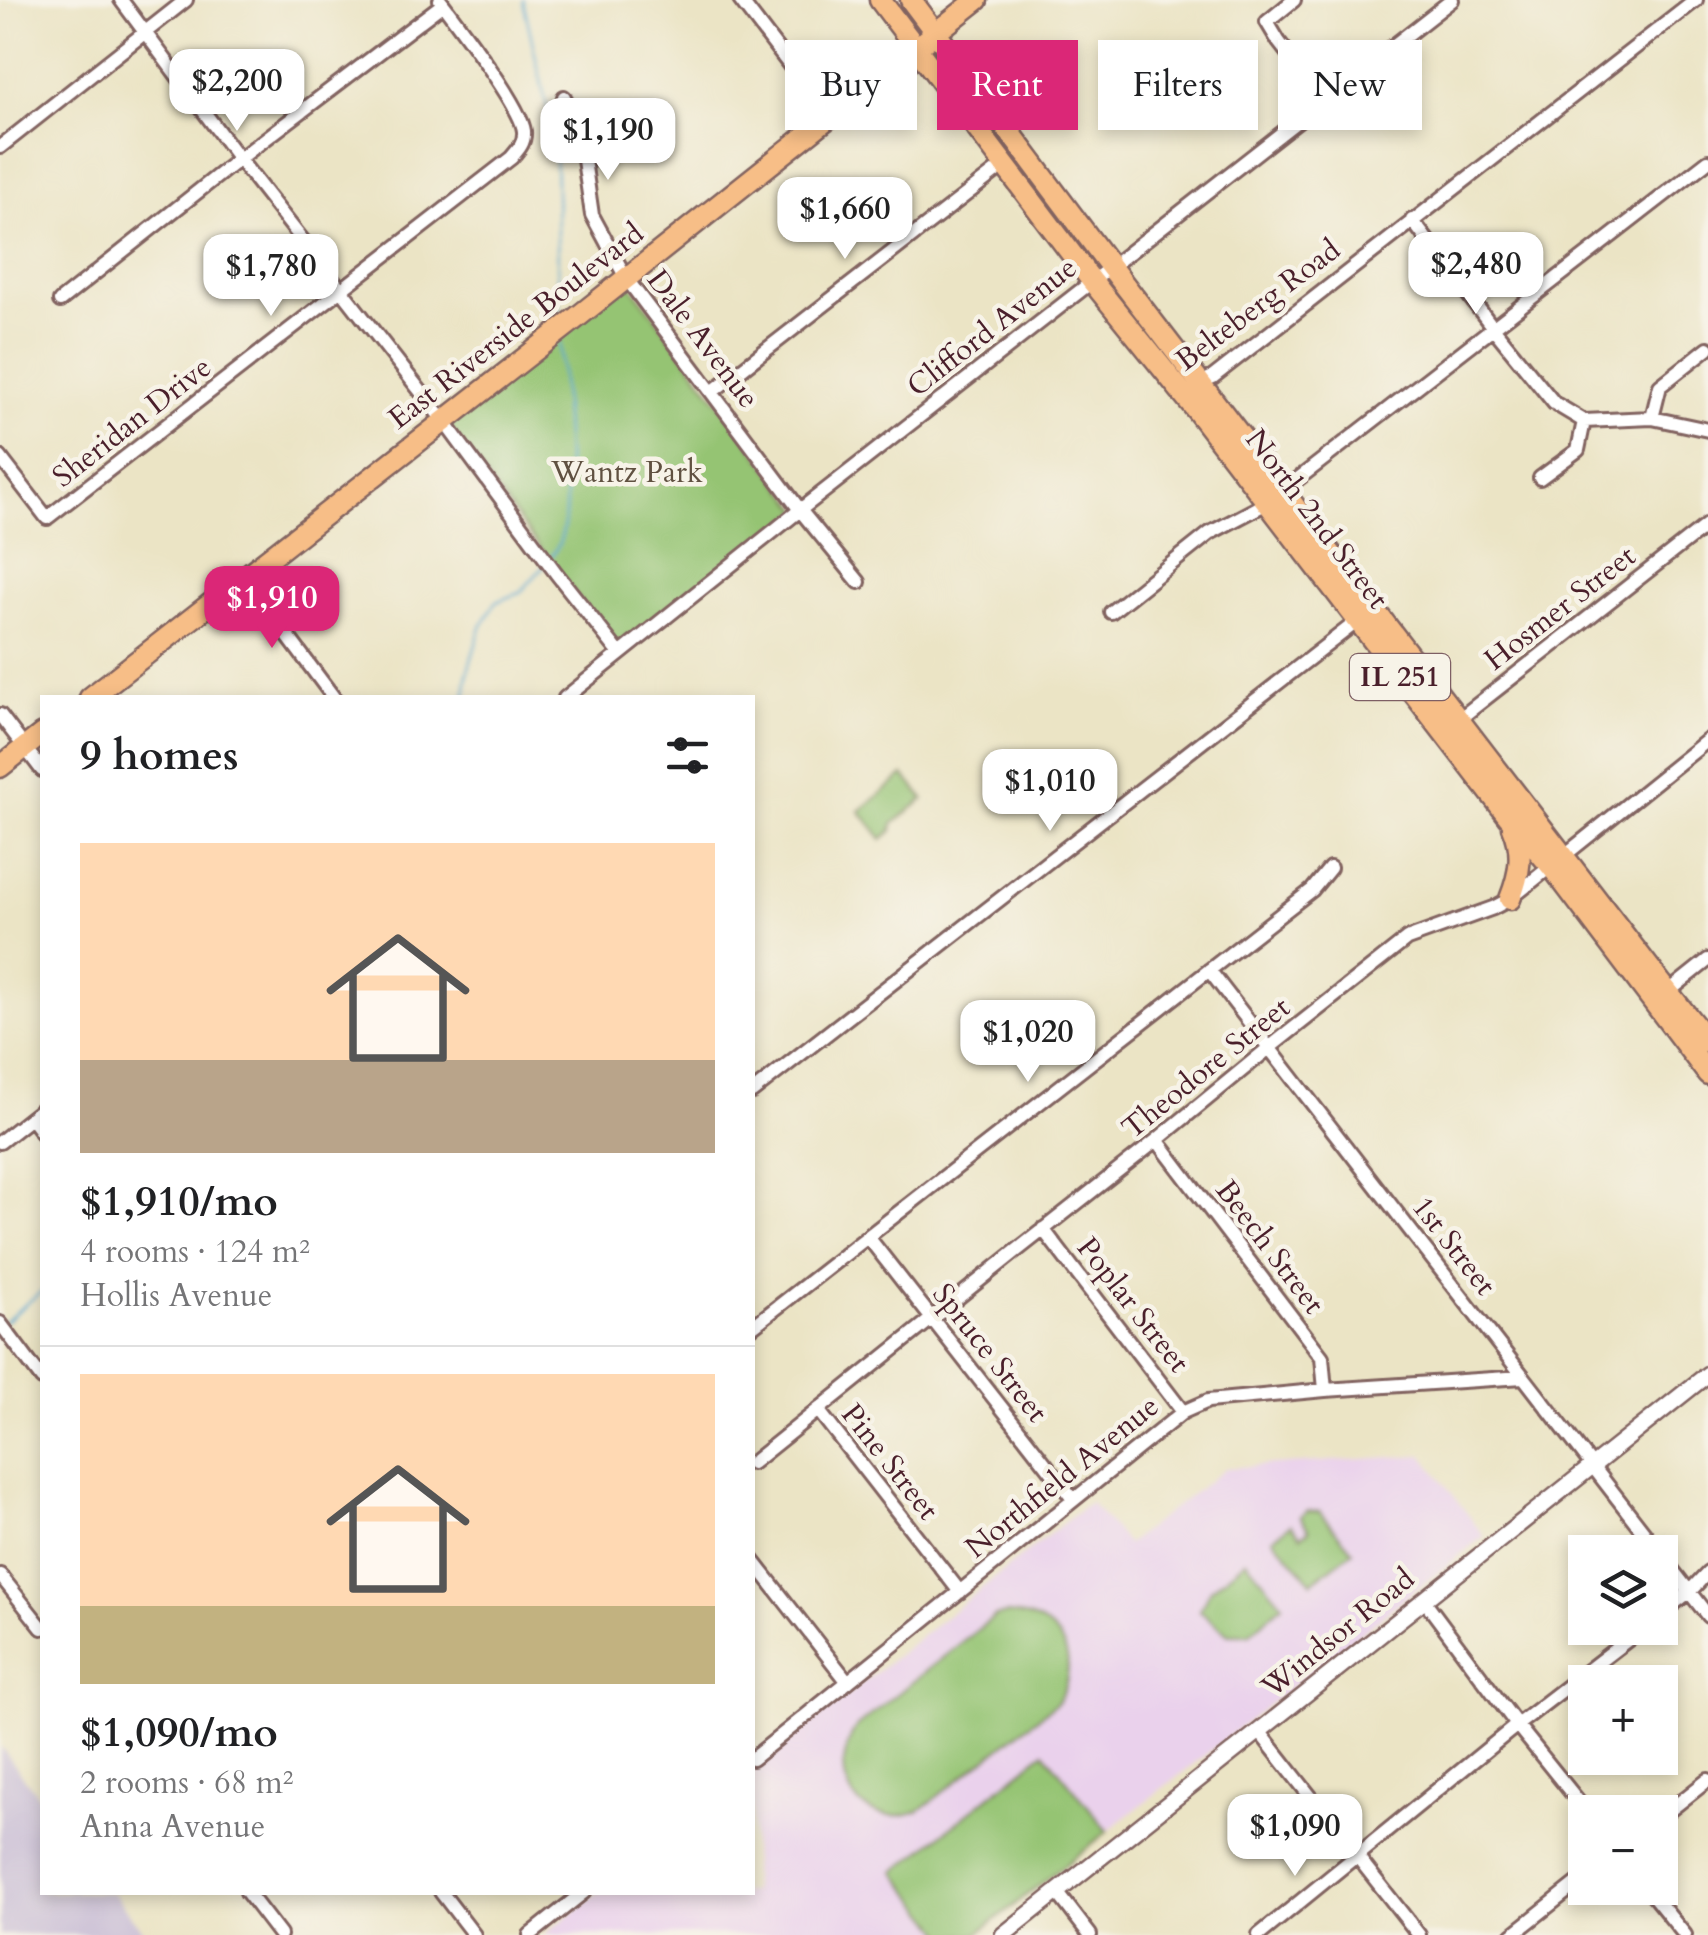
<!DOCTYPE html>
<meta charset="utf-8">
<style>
body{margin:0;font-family:Cardo,serif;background:#f6f6f6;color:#202124;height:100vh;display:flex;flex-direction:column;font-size:38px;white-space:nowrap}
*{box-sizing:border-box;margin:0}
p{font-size:32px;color:#757577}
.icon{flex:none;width:55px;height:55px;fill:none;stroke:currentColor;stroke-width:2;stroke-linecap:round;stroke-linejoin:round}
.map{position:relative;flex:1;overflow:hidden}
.side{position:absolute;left:40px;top:695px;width:715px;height:1200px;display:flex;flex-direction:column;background:#fff;border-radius:0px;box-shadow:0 5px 15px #0003}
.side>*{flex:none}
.guide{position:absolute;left:785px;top:40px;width:772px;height:90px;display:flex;gap:20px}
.fabs{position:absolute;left:1568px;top:1535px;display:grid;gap:20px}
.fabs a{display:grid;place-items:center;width:110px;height:110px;border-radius:0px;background:#fff;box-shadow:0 5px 15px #0003;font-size:50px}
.price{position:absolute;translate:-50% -85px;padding:0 22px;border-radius:20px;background:#fff;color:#222;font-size:32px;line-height:65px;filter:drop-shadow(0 2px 5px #0008)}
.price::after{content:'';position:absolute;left:50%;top:60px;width:30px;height:22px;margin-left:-15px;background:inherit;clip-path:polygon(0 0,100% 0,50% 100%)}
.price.active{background:#db2777;color:#fff}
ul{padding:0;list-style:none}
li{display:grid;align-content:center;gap:20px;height:530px;padding:0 40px}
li+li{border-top:2px solid #e0e0e0}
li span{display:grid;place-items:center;height:310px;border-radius:0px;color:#555}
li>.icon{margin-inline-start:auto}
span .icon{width:180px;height:180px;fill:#fffc;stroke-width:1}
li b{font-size:42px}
h2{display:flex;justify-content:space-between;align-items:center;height:120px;padding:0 40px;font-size:42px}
.pill{padding:0 35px;border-radius:0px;background:#fff;box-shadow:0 5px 15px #0003;font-size:35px;line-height:90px}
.pill.active{background:#db2777;color:#fff}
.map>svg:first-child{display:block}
.built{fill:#ead1ec}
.industrial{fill:#cabfd6}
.green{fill:#95c473;stroke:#70724f;stroke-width:2.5}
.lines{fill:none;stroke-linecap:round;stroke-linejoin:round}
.stream{stroke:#54a5ce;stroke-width:2.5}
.minor-casing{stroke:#826461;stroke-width:18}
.tertiary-casing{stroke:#826461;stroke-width:20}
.primary-casing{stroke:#826461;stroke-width:25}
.minor{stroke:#fff;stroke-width:12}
.tertiary{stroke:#fff;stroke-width:15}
.primary{stroke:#f7be87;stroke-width:20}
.labels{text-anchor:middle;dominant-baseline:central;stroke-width:9;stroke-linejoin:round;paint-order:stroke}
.shield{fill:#f7f3e8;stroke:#7e5f64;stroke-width:2.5}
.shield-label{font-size:28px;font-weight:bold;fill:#4a1f2b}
.street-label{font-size:30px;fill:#4a1f2b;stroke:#f7f3e8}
.park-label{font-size:30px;fill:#605141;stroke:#f7f3e8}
</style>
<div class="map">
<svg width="1708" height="1935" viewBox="0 0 1708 1935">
<rect width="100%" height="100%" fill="#f7f3e8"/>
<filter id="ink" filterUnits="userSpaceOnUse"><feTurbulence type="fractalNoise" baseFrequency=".01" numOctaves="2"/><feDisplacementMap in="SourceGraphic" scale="20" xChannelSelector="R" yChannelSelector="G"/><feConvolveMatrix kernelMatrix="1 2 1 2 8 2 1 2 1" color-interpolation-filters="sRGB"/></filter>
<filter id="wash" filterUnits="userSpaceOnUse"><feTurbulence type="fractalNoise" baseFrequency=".0048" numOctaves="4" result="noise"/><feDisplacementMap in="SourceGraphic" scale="40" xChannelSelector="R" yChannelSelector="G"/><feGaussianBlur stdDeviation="2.25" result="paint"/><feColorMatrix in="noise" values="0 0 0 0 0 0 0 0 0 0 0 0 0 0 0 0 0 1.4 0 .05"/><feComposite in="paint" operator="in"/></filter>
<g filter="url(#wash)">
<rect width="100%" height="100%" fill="#ebe4c5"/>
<!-- built -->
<path class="built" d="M1423,1455L1484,1536L1108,1831L1043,1753L896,1871L945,1935H544L598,1893L752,1892L753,1770L1090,1502L1127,1544L1226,1468Z"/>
<!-- industrial -->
<path class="industrial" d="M0,1746L42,1801V1892L113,1893L146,1935H0Z"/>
<!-- green -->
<path class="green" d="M626,278L800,510L620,654L443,420Z
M904,775L924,799L893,824L892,831L882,839L860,811Z
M1307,1511L1320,1512L1353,1551L1312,1582L1273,1538L1291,1524L1301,1536L1309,1530L1300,1516Z
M1246,1560L1283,1604L1249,1634H1228L1199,1610L1211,1589Z
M1007,1614C1059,1615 1083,1657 1058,1702L919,1811C858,1832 824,1777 857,1726L995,1616Z
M1044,1752L1108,1831L976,1935H945L895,1872Z"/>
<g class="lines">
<!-- stream -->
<path class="stream" d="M523,0L555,143L559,320
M552,556C570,531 564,500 567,471L560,343
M465,698L468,671L481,627L496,602L521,592L544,566
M5,1321L42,1291"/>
</g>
</g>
<g filter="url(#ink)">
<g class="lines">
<!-- minor casing -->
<g class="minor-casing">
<path id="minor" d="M121,0L239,159L443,420L556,573L620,654
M740,0L829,117
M1294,0L1267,22L1279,42L1324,100
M564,97L583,153L592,215L626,278L800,510L859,582
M0,147L186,0
M1412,220L1494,329L1554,403L1584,421
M60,301L239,159L443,4
M1195,385L1213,377L1696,0
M712,392L1004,165
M1652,418L1708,430
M0,457L47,518L511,158C518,150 525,143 524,131C521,106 458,24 440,0
M1540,478L1578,450L1584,421L1652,418L1660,386L1708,348
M245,579L334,698
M1111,612L1210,533L1267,503L1708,161
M565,698L800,510L1452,0
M0,715L42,770
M1454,723L1708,524
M1209,970L1659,1552
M1663,996L1708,960
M752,1092L1364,616
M31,1118L42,1133
M1157,1140L1322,1357L1325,1390
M0,1142L42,1109
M1043,1229L1183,1412
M868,1237L1073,1499
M0,1323L42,1379
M752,1327L1312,890L1330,868
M818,1410L960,1592
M752,1463L1016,1251L1157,1140L1269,1048L1407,939L1493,908L1510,899L1708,740
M1660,1554L1708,1616
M752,1559L848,1682
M0,1575L42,1628
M1424,1600L1517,1725L1587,1812
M1660,1614L1689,1592L1708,1572
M1259,1731L1419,1935
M752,1759L1183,1412L1208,1401L1325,1390L1523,1377
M1660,1818L1708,1780
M1647,1888L1685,1935
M247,1892L280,1935
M441,1892L474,1935
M1057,1892L1090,1935
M530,1935L584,1892
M1259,1935L1517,1725L1643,1628
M1512,1935L1585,1877"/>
</g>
<!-- tertiary casing -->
<g class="tertiary-casing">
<path id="tertiary" d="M1003,1935L1708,1374"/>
</g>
<!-- primary casing -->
<g class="primary-casing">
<path id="primary" d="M880,0L1092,281L1197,411L1508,816L1551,866L1708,1074
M911,0L1110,266L1668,992L1708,1042
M90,698L575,319L977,0
M0,767L42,734
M1510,899C1520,874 1524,852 1513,827"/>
</g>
<!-- minor -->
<use href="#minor" class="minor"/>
<!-- tertiary -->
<use href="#tertiary" class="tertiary"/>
<!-- primary -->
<use href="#primary" class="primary"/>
</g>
</g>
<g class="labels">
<!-- shield labels -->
<rect class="shield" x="1350" y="654" width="100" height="46" rx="8"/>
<g class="shield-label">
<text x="1400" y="677">IL 251</text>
</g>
<!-- street labels -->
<g class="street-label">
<text transform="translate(1258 305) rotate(-37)">Belteberg Road</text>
<text transform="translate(516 326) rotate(-38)">East Riverside Boulevard</text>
<text transform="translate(992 327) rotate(-38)">Clifford Avenue</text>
<text transform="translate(703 339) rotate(53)">Dale Avenue</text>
<text transform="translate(132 422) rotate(-38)">Sheridan Drive</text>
<text transform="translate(1317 519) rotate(53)">North 2nd Street</text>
<text transform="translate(1560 608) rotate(-38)">Hosmer Street</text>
<text transform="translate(1206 1068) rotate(-39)">Theodore Street</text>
<text transform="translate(1454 1246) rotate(52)">1st Street</text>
<text transform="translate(1270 1247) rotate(53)">Beech Street</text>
<text transform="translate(1133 1305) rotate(52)">Poplar Street</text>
<text transform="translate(990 1353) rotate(52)">Spruce Street</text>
<text transform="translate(890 1462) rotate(52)">Pine Street</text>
<text transform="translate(1062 1477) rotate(-39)">Northfield Avenue</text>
<text transform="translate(1338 1633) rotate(-39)">Windsor Road</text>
</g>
<!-- park labels -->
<g class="park-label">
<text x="627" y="472">Wantz Park</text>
</g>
</g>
</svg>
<div class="fabs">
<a><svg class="icon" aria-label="layers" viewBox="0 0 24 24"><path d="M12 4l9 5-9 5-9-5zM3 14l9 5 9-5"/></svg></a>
<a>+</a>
<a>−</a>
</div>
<b class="price" style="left:237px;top:134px">$2,200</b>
<b class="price" style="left:608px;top:183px">$1,190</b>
<b class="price" style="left:845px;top:262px">$1,660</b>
<b class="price" style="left:1476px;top:317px">$2,480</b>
<b class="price" style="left:271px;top:319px">$1,780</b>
<b class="price active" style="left:272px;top:651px">$1,910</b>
<b class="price" style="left:1050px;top:834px">$1,010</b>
<b class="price" style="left:1028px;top:1085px">$1,020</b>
<b class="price" style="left:1295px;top:1879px">$1,090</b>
<div class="guide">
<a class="pill">Buy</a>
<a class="pill active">Rent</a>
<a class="pill">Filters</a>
<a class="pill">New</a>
</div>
<section class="side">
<h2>9 homes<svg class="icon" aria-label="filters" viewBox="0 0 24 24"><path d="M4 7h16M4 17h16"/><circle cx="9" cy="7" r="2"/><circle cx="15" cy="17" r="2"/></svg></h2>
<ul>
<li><span style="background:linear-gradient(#ffd9b3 70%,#b9a48a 0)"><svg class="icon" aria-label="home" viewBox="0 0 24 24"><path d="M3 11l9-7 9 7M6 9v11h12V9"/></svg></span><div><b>$1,910/mo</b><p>4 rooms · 124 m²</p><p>Hollis Avenue</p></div></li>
<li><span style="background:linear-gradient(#ffd9b3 75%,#c2b280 0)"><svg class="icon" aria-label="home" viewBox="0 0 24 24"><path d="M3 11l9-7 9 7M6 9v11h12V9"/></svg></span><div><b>$1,090/mo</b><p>2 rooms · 68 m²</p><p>Anna Avenue</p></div></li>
</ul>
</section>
</div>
